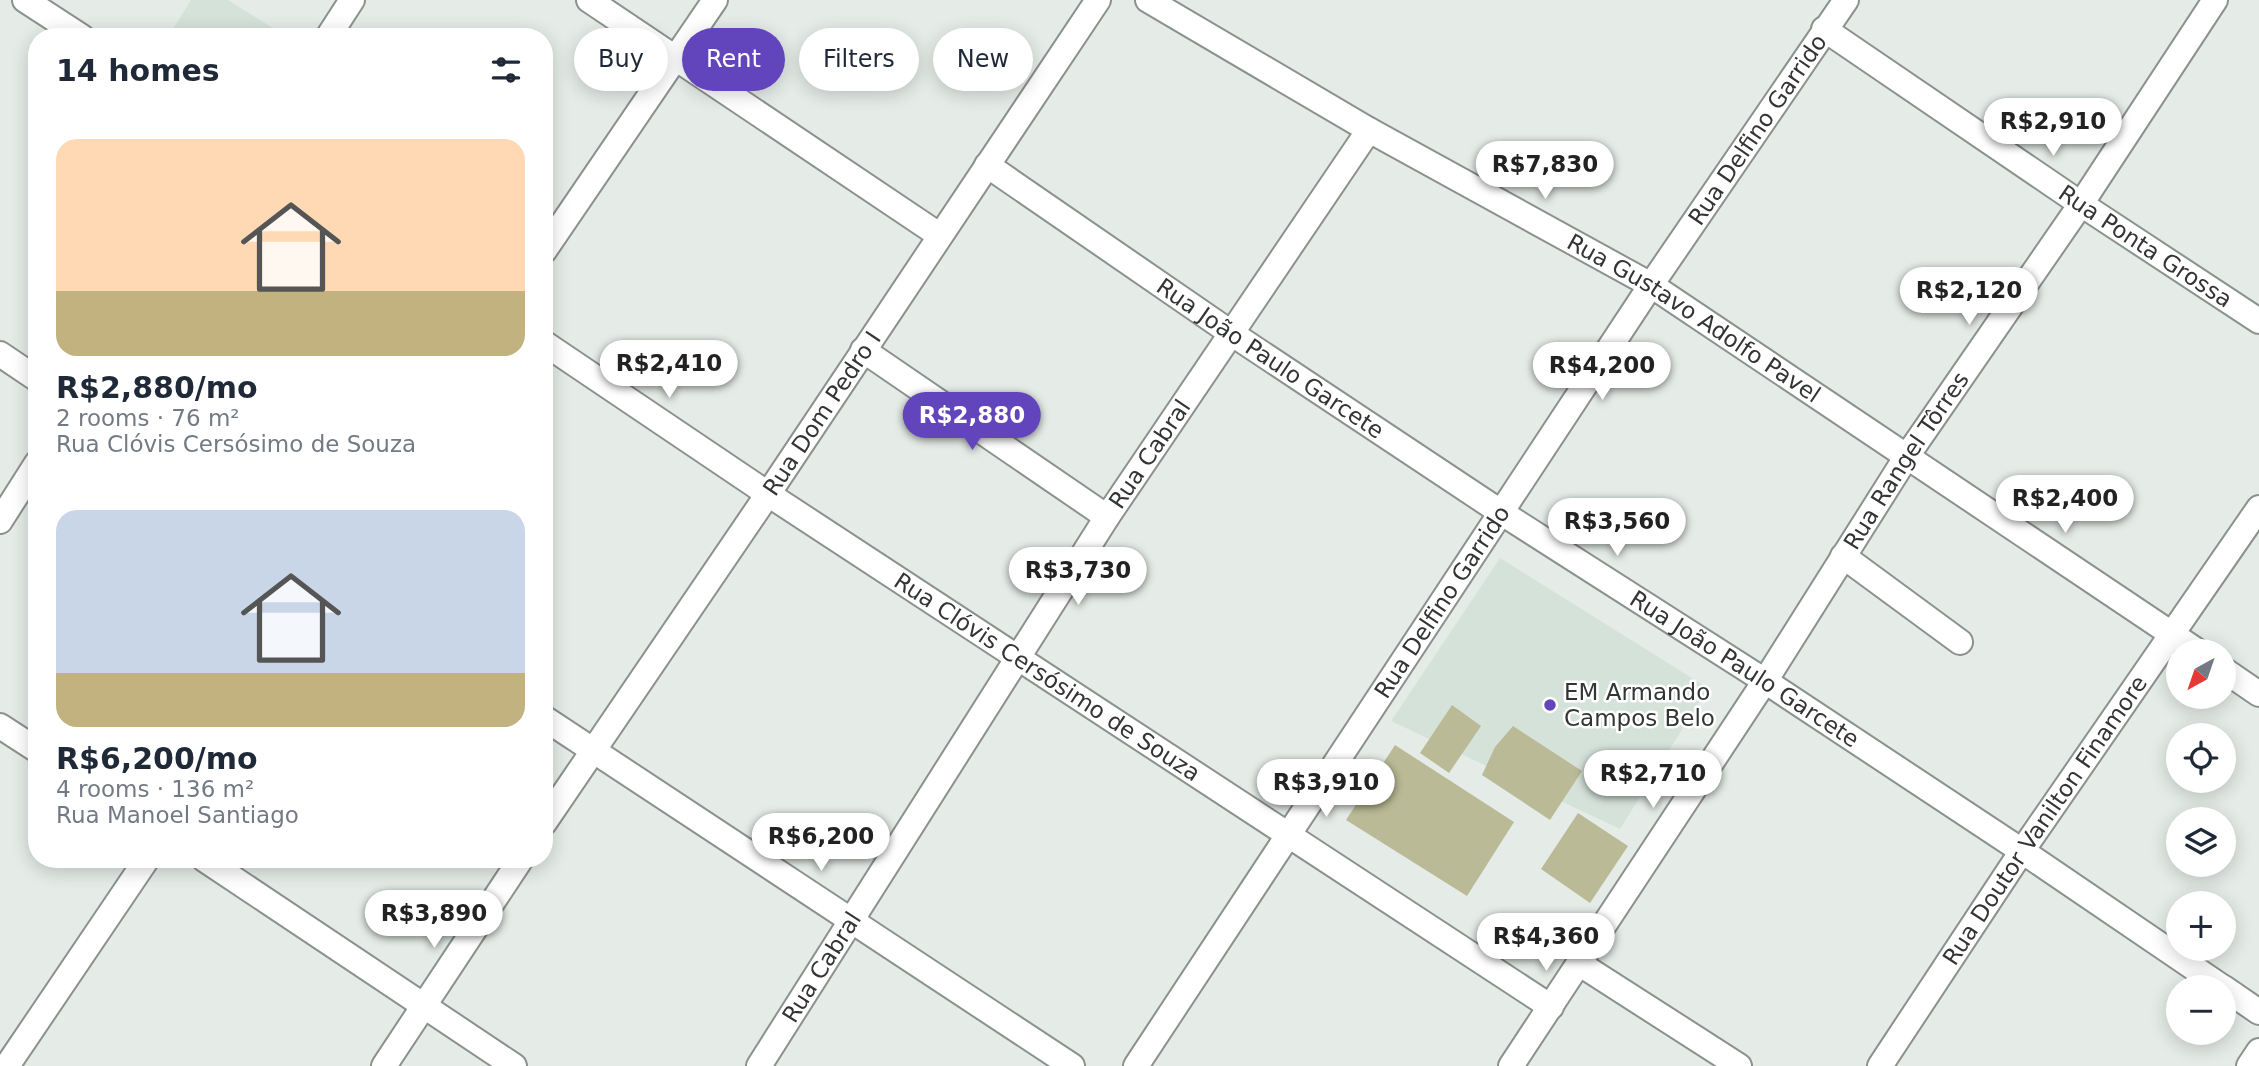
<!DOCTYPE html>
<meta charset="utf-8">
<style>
body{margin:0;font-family:"DejaVu Sans",sans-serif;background:#f2f2f3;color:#1f2937;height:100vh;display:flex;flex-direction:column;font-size:26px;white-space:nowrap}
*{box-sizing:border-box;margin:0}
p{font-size:23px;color:#747a83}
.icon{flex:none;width:38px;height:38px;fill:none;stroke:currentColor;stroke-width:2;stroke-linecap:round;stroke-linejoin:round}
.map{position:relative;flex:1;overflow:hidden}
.panel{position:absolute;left:28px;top:28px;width:525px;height:840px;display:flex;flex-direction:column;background:#fff;border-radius:28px;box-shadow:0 4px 18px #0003}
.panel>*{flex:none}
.banner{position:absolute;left:574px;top:28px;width:665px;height:63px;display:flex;gap:14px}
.needle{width:46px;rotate:220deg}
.tools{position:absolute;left:2166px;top:639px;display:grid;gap:14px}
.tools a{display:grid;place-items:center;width:70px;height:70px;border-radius:50%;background:#fff;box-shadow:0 4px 18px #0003;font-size:35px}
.price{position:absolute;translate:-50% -60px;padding:0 16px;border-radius:24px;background:#fff;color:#222;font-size:23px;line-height:46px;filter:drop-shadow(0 2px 4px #0008)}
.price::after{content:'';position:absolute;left:50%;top:42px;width:21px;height:16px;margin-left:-10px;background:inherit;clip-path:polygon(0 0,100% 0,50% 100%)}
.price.on{background:#6245bd;color:#fff}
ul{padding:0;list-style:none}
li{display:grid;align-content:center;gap:14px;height:371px;padding:0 28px}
li span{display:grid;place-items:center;height:217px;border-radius:21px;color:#555}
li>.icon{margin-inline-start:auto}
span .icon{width:126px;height:126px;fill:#fffc;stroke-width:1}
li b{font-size:30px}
h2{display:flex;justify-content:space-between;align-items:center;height:84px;padding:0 28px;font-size:30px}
.tag{padding:0 24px;border-radius:32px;background:#fff;box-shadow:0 4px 18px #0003;font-size:24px;line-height:63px}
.tag.on{background:#6245bd;color:#fff}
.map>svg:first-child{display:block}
.built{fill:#d5e2da}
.green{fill:#bbba96}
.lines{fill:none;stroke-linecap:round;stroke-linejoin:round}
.minor-casing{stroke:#8b918d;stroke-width:28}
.minor{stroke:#fff;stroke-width:24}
.poi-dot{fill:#6245bd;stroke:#fff;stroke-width:2.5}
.labels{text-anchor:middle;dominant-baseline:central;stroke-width:5;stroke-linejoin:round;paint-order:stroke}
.street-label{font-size:23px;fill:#333534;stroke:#fff}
.poi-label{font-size:23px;fill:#333534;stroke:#fff;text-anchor:start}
</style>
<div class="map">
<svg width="2259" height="1066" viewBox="0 0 2259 1066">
<rect width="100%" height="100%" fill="#e5ece8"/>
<!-- built -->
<path class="built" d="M191,0H228L281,33L279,37H168Z
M1500,558L1708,688L1620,829L1391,721Z"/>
<!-- green -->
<path class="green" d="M1452,705L1481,726L1449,773L1420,753Z
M1513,726L1582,771L1550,820L1482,775L1495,747Z
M1395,745L1514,822L1467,896L1346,820Z
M1578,813L1628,846L1590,903L1541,869Z"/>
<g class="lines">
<!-- minor casing -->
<g class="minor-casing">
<g id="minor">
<path d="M25,0L82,37"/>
<path d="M589,0L939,235"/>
<path id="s1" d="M1148,0L1369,130L1651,285L2197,651"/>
<path id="s2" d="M1824,29L2081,204L2259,321"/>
<path d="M328,37L352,0"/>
<path id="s3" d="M987,165L1231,333L1502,513L1765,681L2022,851L2222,987"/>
<path d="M544,251L715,0"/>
<path id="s4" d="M544,343L768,494L1551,1007"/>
<path d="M863,350L1107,517"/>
<path d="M0,354L37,379"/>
<path d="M0,521L37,463"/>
<path d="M1843,556L1960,642"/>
<path d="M2224,670L2259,694"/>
<path d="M544,718L1072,1066"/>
<path d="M0,726L37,750"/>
<path id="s5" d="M544,823L768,494L1098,0"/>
<path d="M204,859L514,1066"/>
<path d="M1580,964L1739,1066"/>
<path d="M2224,988L2259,1012"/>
<path d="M7,1066L147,859"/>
<path d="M384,1066L521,859"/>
<path id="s6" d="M759,1066L1107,517L1369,130"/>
<path id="s7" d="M1136,1066L1651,285L1846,0"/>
<path id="s8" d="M1511,1066L1765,681L1907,456L2081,204L2215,0"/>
<path id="s9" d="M1880,1066L2022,851L2259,508"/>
<path d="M2249,1066L2259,1051"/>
</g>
</g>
<!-- minor -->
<use href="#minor" class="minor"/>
</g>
<!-- markers -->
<circle class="poi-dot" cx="1550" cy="705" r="7"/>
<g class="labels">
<!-- street labels -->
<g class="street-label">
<text stroke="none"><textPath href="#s7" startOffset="1124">Rua Delfino Garrido</textPath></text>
<text stroke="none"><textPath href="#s2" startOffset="388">Rua Ponta Grossa</textPath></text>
<text stroke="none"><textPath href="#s1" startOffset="632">Rua Gustavo Adolfo Pavel</textPath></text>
<text stroke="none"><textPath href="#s3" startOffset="343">Rua João Paulo Garcete</textPath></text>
<text stroke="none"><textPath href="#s5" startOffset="495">Rua Dom Pedro I</textPath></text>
<text stroke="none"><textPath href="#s6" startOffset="726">Rua Cabral</textPath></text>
<text stroke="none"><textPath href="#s8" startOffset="723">Rua Rangel Tôrres</textPath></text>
<text stroke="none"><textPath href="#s7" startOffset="556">Rua Delfino Garrido</textPath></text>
<text stroke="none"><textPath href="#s3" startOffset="910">Rua João Paulo Garcete</textPath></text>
<text stroke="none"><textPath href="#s4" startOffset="604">Rua Clóvis Cersósimo de Souza</textPath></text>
<text stroke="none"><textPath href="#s9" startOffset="296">Rua Doutor Vanilton Finamore</textPath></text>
<text stroke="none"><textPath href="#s6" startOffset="117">Rua Cabral</textPath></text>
</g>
<!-- poi labels -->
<g class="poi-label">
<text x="1564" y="692">EM Armando<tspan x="1564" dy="26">Campos Belo</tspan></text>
</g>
</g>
</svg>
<div class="tools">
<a><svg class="needle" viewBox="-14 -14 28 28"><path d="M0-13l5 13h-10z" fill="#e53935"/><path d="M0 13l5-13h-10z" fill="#747a83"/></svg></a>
<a><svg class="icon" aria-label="locate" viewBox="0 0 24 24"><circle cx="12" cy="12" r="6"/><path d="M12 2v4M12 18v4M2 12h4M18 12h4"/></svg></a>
<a><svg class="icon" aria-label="layers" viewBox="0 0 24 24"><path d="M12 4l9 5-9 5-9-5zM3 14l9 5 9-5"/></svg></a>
<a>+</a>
<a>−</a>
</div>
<b class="price" style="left:2053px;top:158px">R$2,910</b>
<b class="price" style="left:1545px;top:201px">R$7,830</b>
<b class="price" style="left:1969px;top:327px">R$2,120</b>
<b class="price" style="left:669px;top:400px">R$2,410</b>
<b class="price" style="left:1602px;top:402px">R$4,200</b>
<b class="price on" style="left:972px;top:452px">R$2,880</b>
<b class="price" style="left:2065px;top:535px">R$2,400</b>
<b class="price" style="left:1617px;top:558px">R$3,560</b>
<b class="price" style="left:1078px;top:607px">R$3,730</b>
<b class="price" style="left:1653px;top:810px">R$2,710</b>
<b class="price" style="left:1326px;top:819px">R$3,910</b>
<b class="price" style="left:821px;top:873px">R$6,200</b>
<b class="price" style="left:434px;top:950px">R$3,890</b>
<b class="price" style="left:1546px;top:973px">R$4,360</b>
<div class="banner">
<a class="tag">Buy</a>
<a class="tag on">Rent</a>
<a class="tag">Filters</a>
<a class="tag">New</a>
</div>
<section class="panel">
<h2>14 homes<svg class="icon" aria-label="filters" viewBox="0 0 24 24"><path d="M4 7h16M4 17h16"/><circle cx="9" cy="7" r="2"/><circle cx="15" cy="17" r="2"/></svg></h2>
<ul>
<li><span style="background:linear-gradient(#ffd9b3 70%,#c2b280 0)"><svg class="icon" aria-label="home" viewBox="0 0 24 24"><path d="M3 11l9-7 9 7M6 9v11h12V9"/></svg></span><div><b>R$2,880/mo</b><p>2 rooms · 76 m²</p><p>Rua Clóvis Cersósimo de Souza</p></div></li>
<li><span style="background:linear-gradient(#c9d6e8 75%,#c2b280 0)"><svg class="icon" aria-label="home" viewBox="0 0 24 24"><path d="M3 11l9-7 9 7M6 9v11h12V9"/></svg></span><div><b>R$6,200/mo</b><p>4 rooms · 136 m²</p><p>Rua Manoel Santiago</p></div></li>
</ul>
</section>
</div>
